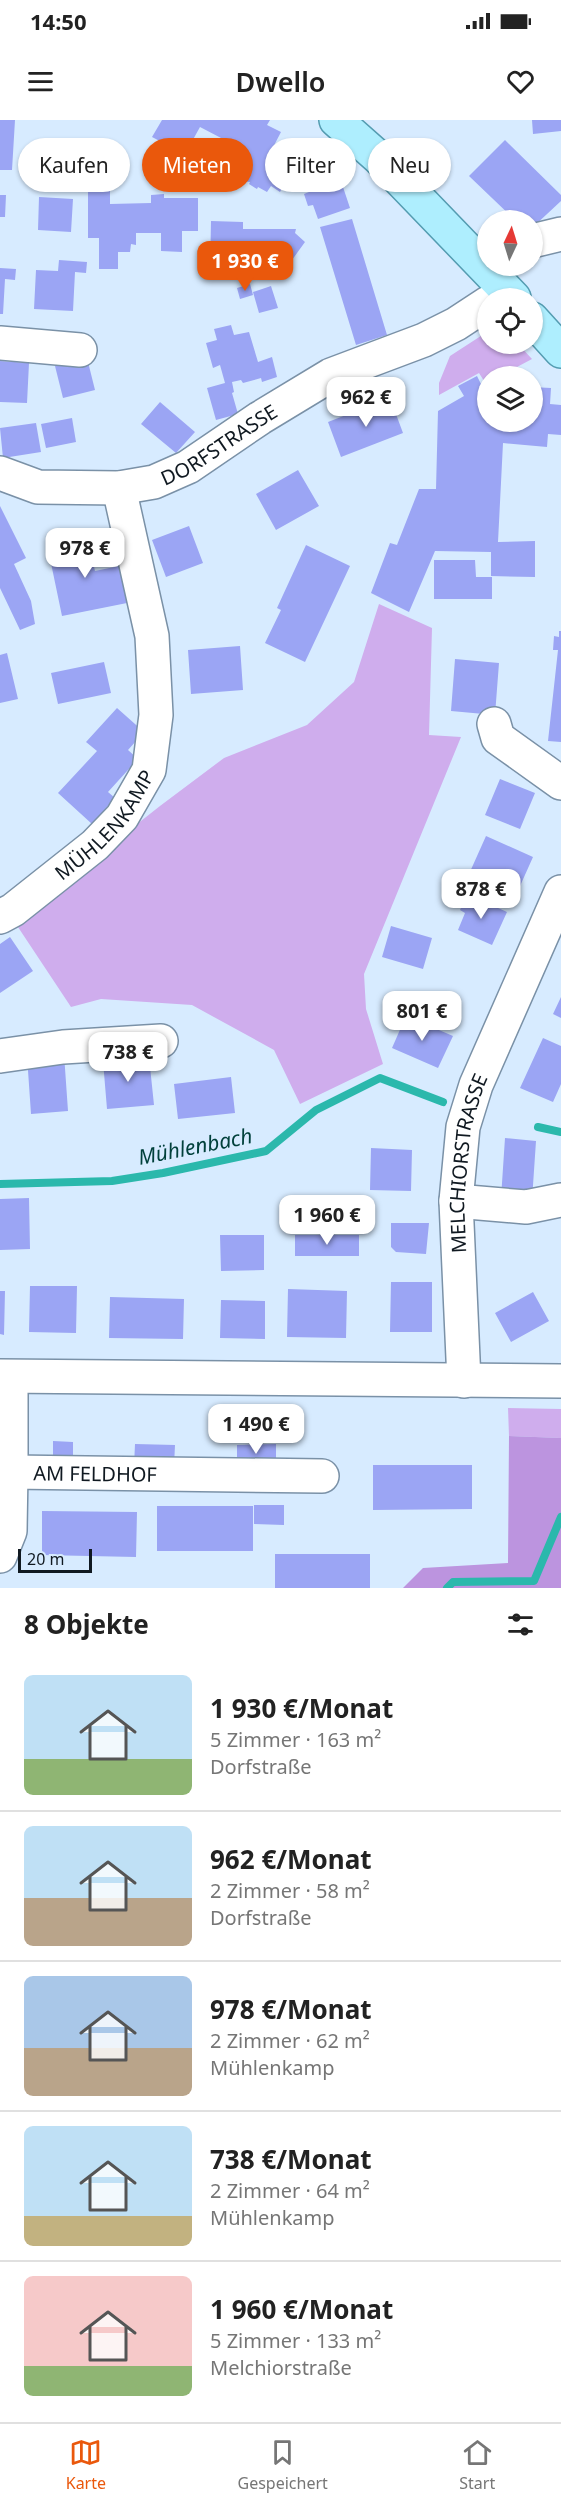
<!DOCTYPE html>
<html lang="de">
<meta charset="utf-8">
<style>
body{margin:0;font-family:"Noto Sans",sans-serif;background:#f2f2f2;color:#222;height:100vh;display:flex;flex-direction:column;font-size:22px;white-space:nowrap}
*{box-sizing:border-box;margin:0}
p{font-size:20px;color:#767676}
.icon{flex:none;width:33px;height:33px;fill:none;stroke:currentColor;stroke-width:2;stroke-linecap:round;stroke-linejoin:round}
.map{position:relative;height:1468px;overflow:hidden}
.sheet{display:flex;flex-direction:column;background:#fff;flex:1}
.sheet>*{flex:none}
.guide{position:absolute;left:18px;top:18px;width:525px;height:54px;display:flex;gap:12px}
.needle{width:39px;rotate:4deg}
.tools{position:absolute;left:477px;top:90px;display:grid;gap:12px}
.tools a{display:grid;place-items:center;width:66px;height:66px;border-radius:50%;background:#fff;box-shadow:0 2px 4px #0004;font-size:30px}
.scale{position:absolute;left:18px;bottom:15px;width:74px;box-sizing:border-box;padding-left:6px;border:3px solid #101921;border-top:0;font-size:16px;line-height:21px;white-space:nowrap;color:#101921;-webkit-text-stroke:4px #d7ebff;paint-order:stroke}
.price{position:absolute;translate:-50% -51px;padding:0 14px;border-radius:12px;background:#fff;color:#222;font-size:20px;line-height:39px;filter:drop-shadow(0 2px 3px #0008)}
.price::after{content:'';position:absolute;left:50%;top:36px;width:18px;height:14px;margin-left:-9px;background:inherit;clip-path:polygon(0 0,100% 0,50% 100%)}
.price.selected{background:#ea580c;color:#fff}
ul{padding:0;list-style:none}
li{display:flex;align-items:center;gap:18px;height:150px;padding:0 24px}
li+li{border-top:2px solid #e0e0e0}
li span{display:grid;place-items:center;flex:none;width:168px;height:120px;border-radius:9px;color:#555}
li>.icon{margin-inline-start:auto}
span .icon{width:72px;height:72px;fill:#fffc;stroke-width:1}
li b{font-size:26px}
h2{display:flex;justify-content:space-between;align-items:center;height:72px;padding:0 24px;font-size:26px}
.chip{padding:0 21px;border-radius:27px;background:#fff;box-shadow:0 2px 4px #0004;font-size:21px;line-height:54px}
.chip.selected{background:#ea580c;color:#fff}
.status{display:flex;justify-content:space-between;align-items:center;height:42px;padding:0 30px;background:#fff;direction:ltr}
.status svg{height:16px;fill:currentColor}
header{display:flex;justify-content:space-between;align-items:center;height:78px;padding:0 24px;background:#fff;font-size:27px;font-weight:600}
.tab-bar{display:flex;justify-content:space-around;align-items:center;height:84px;border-top:2px solid #e0e0e0;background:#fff;font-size:16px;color:#767676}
.tab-bar a{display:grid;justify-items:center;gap:3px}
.tab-bar .selected{color:#ea580c}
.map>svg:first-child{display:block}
.green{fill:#cfaded}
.forest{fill:#bc94df}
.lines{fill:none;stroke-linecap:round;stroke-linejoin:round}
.stream{stroke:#2bb8ac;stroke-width:8}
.building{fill:#9ba5f4}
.minor-casing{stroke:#7a91a7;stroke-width:36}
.major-casing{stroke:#549cb1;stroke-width:36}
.minor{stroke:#fff;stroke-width:33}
.major{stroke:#aeeefe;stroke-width:33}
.labels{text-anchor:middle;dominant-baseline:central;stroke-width:4.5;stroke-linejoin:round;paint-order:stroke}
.street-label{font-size:20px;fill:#101921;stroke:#d7ebff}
.water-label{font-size:21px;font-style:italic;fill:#01403b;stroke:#d7ebff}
</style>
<div class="status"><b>14:50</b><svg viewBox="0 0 49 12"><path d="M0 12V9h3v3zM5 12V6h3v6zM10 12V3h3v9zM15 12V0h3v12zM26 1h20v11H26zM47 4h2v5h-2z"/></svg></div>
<header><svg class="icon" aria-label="menu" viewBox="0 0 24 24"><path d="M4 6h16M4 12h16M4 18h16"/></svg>Dwello<svg class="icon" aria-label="heart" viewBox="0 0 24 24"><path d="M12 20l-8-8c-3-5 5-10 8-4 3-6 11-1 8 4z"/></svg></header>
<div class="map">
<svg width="561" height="1468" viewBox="0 0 561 1468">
<rect width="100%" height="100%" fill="#d7ebff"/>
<!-- green -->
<path class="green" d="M487,212L488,224H518L532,239L500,256H488L486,264L479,253L439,275V263L450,236Z
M379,484L432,508L429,615L461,617L364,854L366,889L383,944L300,984L274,930L192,885L101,879L71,887L14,801L160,686L224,638L307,605L354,562Z
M508,1288L561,1289V1318L509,1316Z"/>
<!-- forest -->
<path class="forest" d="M509,1316L561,1318V1468H403L423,1448L508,1443Z"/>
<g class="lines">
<!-- stream -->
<path class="stream" d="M538,1007L561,1012
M0,1064L112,1061L163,1053L266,1031L316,990L380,958L443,982
M447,1468L453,1462L534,1461L561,1397"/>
</g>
<!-- building -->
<path class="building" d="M0,0H15L12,50H0Z
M162,0H270L267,5L281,12L268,37L290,53L280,72L271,66L267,72L258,67L257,69L249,64L250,62L231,60L246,31L200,7L185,34L152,17Z
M532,0H561V11L533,14Z
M505,20L561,75V81L532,108V100H515L469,56Z
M319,31L337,49L350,88L318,99L313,85L308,86L304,74L309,72L305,61L303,62L304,36Z
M88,45L110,46V84L151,83V75L164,74V78H198V111H182V132L161,131V113H136V125L131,124L130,132H118V149H99V118H88Z
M0,75H6L5,97H0Z
M39,77L73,79L71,112L38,110Z
M352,99L387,215L356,225L320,107Z
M211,101L243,102V109H296L295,113L305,122L292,140L282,131L243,132V144L237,152L210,151Z
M59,140L87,142L86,153L75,152L73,191L34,189L36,150L58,151Z
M0,148L16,149L15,160L5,159L3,194H0Z
M250,164L253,175L240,179L237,168Z
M271,166L278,188L259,193L253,172Z
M231,205L234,215L249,212L258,242L272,237L277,257L262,262L261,258L243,263L241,260L232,262L234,272L232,273L238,294L216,300L207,268L225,263L220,245L213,248L206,223L217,220L214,209Z
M87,238L95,270L63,278L55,246Z
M0,241L29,243L27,283L0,282Z
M477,256L482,266L488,263V302H532V267L551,268L550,284L561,285V315L548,314L547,327L503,323L498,422L535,421V457L491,456V432L435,431L409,492L371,473L390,423L397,425L419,369H436L438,291L464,276L458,266Z
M390,278L403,313L341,337L328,302Z
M160,282L195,312L176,333L141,304Z
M72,298L76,322L46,328L41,304Z
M36,303L41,332L3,338L0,308Z
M298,350L319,386L276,410L256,374Z
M0,386L26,438L14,444L31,481L35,504L20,510L0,468Z
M189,406L203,443L166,457L152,420Z
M87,415L95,451L124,445L132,482L62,496L47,424Z
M306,425L350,446L305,542L265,523L281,490L277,488Z
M434,440H475L476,457H492V479H434Z
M559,511H561V622L548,621L558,530H553L554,516L559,517Z
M240,526L243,570L191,574L188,530Z
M7,533L18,579L0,583V535Z
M455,539L499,543L495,595L451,591Z
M104,542L111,573L58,584L51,553Z
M117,588L144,612L128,630L138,639L108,672L115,678L92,704L58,673L97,631L86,622Z
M500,659L535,673L520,709L485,695Z
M486,716L533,737L516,775L469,754Z
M467,774L507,792L492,825L458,810L465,793L460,790Z
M391,806L432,818L423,849L382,837Z
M10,817L33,851L0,873V824Z
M561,877V898L553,894Z
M406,896L453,916L438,948L392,928Z
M543,918L561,926V964L553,982L520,968Z
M64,934L68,991L31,994L27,936Z
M149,937L154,985L107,989L103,941Z
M231,957L235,993L178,999L174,964Z
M505,1018L536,1021L532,1080L501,1078Z
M371,1028L412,1030L411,1071L370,1070Z
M29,1078L30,1129L0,1130V1079Z
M391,1103H429L426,1134L396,1132L391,1127Z
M220,1115H264V1150L221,1151Z
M295,1115H359V1136H295Z
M391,1162H432V1212H390Z
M30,1166H77L76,1213L29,1212Z
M288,1169L347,1171L346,1218L287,1217Z
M0,1171H5L4,1215L0,1214Z
M533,1172L549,1201L511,1222L495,1193Z
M110,1177L184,1179L183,1219L109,1218Z
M221,1180L265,1181V1219L220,1218Z
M53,1321L73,1322V1343L53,1342Z
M135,1324L175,1325L174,1346H134Z
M276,1324V1345L237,1346V1325Z
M373,1345H472V1389L373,1390Z
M254,1385H284V1405L254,1404Z
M157,1386H253V1431H157Z
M42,1391L137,1392L136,1437L42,1435Z
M275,1434H370V1468H275Z"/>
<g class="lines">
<!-- minor casing -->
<g class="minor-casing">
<g id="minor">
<path d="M532,121L561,114"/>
<path d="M0,223L80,230"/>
<path id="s1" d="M0,353L38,367L119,368L154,362L188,347L260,298L331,255L424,220L456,204L488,183"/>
<path d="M494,604L498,618L561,663"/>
<path id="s2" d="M0,797L13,790L95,725L122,697L149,650L156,595L152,516L119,368"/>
<path d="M0,936L63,927L161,921"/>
<path d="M456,1081L526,1087L561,1080"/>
<path d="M0,1256L561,1261"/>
<path d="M11,1257V1352"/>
<path id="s3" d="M464,1261L456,1081L463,1007L476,965L561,772"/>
<path id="s4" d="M0,1436L10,1411L11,1352L322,1356"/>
</g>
</g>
<!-- major casing -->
<g class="major-casing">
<path id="major" d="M336,0L379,38L514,178
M532,199L561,231"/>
</g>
<!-- minor -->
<use href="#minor" class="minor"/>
<!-- major -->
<use href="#major" class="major"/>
</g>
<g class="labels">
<!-- street labels -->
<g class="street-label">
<text stroke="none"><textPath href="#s1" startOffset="232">DORFSTRASSE</textPath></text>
<text stroke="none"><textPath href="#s2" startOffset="141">MÜHLENKAMP</textPath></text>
<text stroke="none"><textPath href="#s3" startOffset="219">MELCHIORSTRASSE</textPath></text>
<text stroke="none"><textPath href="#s4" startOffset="170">AM FELDHOF</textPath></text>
</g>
<!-- water labels -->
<g class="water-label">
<text transform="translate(195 1026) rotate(-11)">Mühlenbach</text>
</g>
</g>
</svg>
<div class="tools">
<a><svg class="needle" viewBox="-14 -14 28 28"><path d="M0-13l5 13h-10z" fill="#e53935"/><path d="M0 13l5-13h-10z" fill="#767676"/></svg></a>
<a><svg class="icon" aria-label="locate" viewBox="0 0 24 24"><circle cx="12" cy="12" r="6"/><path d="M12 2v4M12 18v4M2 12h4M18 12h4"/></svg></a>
<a><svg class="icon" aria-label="layers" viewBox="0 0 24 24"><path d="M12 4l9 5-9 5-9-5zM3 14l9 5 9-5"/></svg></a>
</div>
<div class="scale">20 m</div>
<b class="price selected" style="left:245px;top:172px">1 930 €</b>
<b class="price" style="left:366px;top:308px">962 €</b>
<b class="price" style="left:85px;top:459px">978 €</b>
<b class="price" style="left:481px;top:800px">878 €</b>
<b class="price" style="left:422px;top:922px">801 €</b>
<b class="price" style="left:128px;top:963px">738 €</b>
<b class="price" style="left:327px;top:1126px">1 960 €</b>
<b class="price" style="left:256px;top:1335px">1 490 €</b>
<div class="guide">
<a class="chip">Kaufen</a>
<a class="chip selected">Mieten</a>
<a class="chip">Filter</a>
<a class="chip">Neu</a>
</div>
</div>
<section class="sheet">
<h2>8 Objekte<svg class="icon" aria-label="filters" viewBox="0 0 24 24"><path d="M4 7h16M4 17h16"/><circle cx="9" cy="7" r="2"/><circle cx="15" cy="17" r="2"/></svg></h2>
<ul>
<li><span style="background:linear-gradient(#bfe0f5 70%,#8fb573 0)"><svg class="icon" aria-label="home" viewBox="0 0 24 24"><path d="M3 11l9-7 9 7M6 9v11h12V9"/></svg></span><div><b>1 930 €/Monat</b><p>5 Zimmer · 163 m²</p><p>Dorfstraße</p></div></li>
<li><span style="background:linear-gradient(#bfe0f5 60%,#b9a48a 0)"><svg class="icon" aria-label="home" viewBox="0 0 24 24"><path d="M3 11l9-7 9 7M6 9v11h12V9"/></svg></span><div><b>962 €/Monat</b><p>2 Zimmer · 58 m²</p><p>Dorfstraße</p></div></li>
<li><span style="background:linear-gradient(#a9c7e8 60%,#b9a48a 0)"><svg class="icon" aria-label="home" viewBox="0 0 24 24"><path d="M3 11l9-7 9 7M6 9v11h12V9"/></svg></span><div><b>978 €/Monat</b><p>2 Zimmer · 62 m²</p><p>Mühlenkamp</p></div></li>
<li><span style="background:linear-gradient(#bfe0f5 75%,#c2b280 0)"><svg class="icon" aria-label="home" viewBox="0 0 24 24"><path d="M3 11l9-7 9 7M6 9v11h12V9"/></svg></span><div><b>738 €/Monat</b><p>2 Zimmer · 64 m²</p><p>Mühlenkamp</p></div></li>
<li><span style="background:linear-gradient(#f6c9c9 75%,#8fb573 0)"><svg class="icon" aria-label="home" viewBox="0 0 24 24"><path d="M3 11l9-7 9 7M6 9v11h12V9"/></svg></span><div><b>1 960 €/Monat</b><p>5 Zimmer · 133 m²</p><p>Melchiorstraße</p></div></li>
</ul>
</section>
<nav class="tab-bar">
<a class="selected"><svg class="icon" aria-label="map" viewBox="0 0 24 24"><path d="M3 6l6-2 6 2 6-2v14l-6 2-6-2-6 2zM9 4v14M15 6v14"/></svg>Karte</a>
<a><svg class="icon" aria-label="saved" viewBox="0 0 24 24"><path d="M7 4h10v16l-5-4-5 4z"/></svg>Gespeichert</a>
<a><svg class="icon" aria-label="home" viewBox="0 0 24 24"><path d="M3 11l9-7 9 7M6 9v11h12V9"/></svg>Start</a>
</nav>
